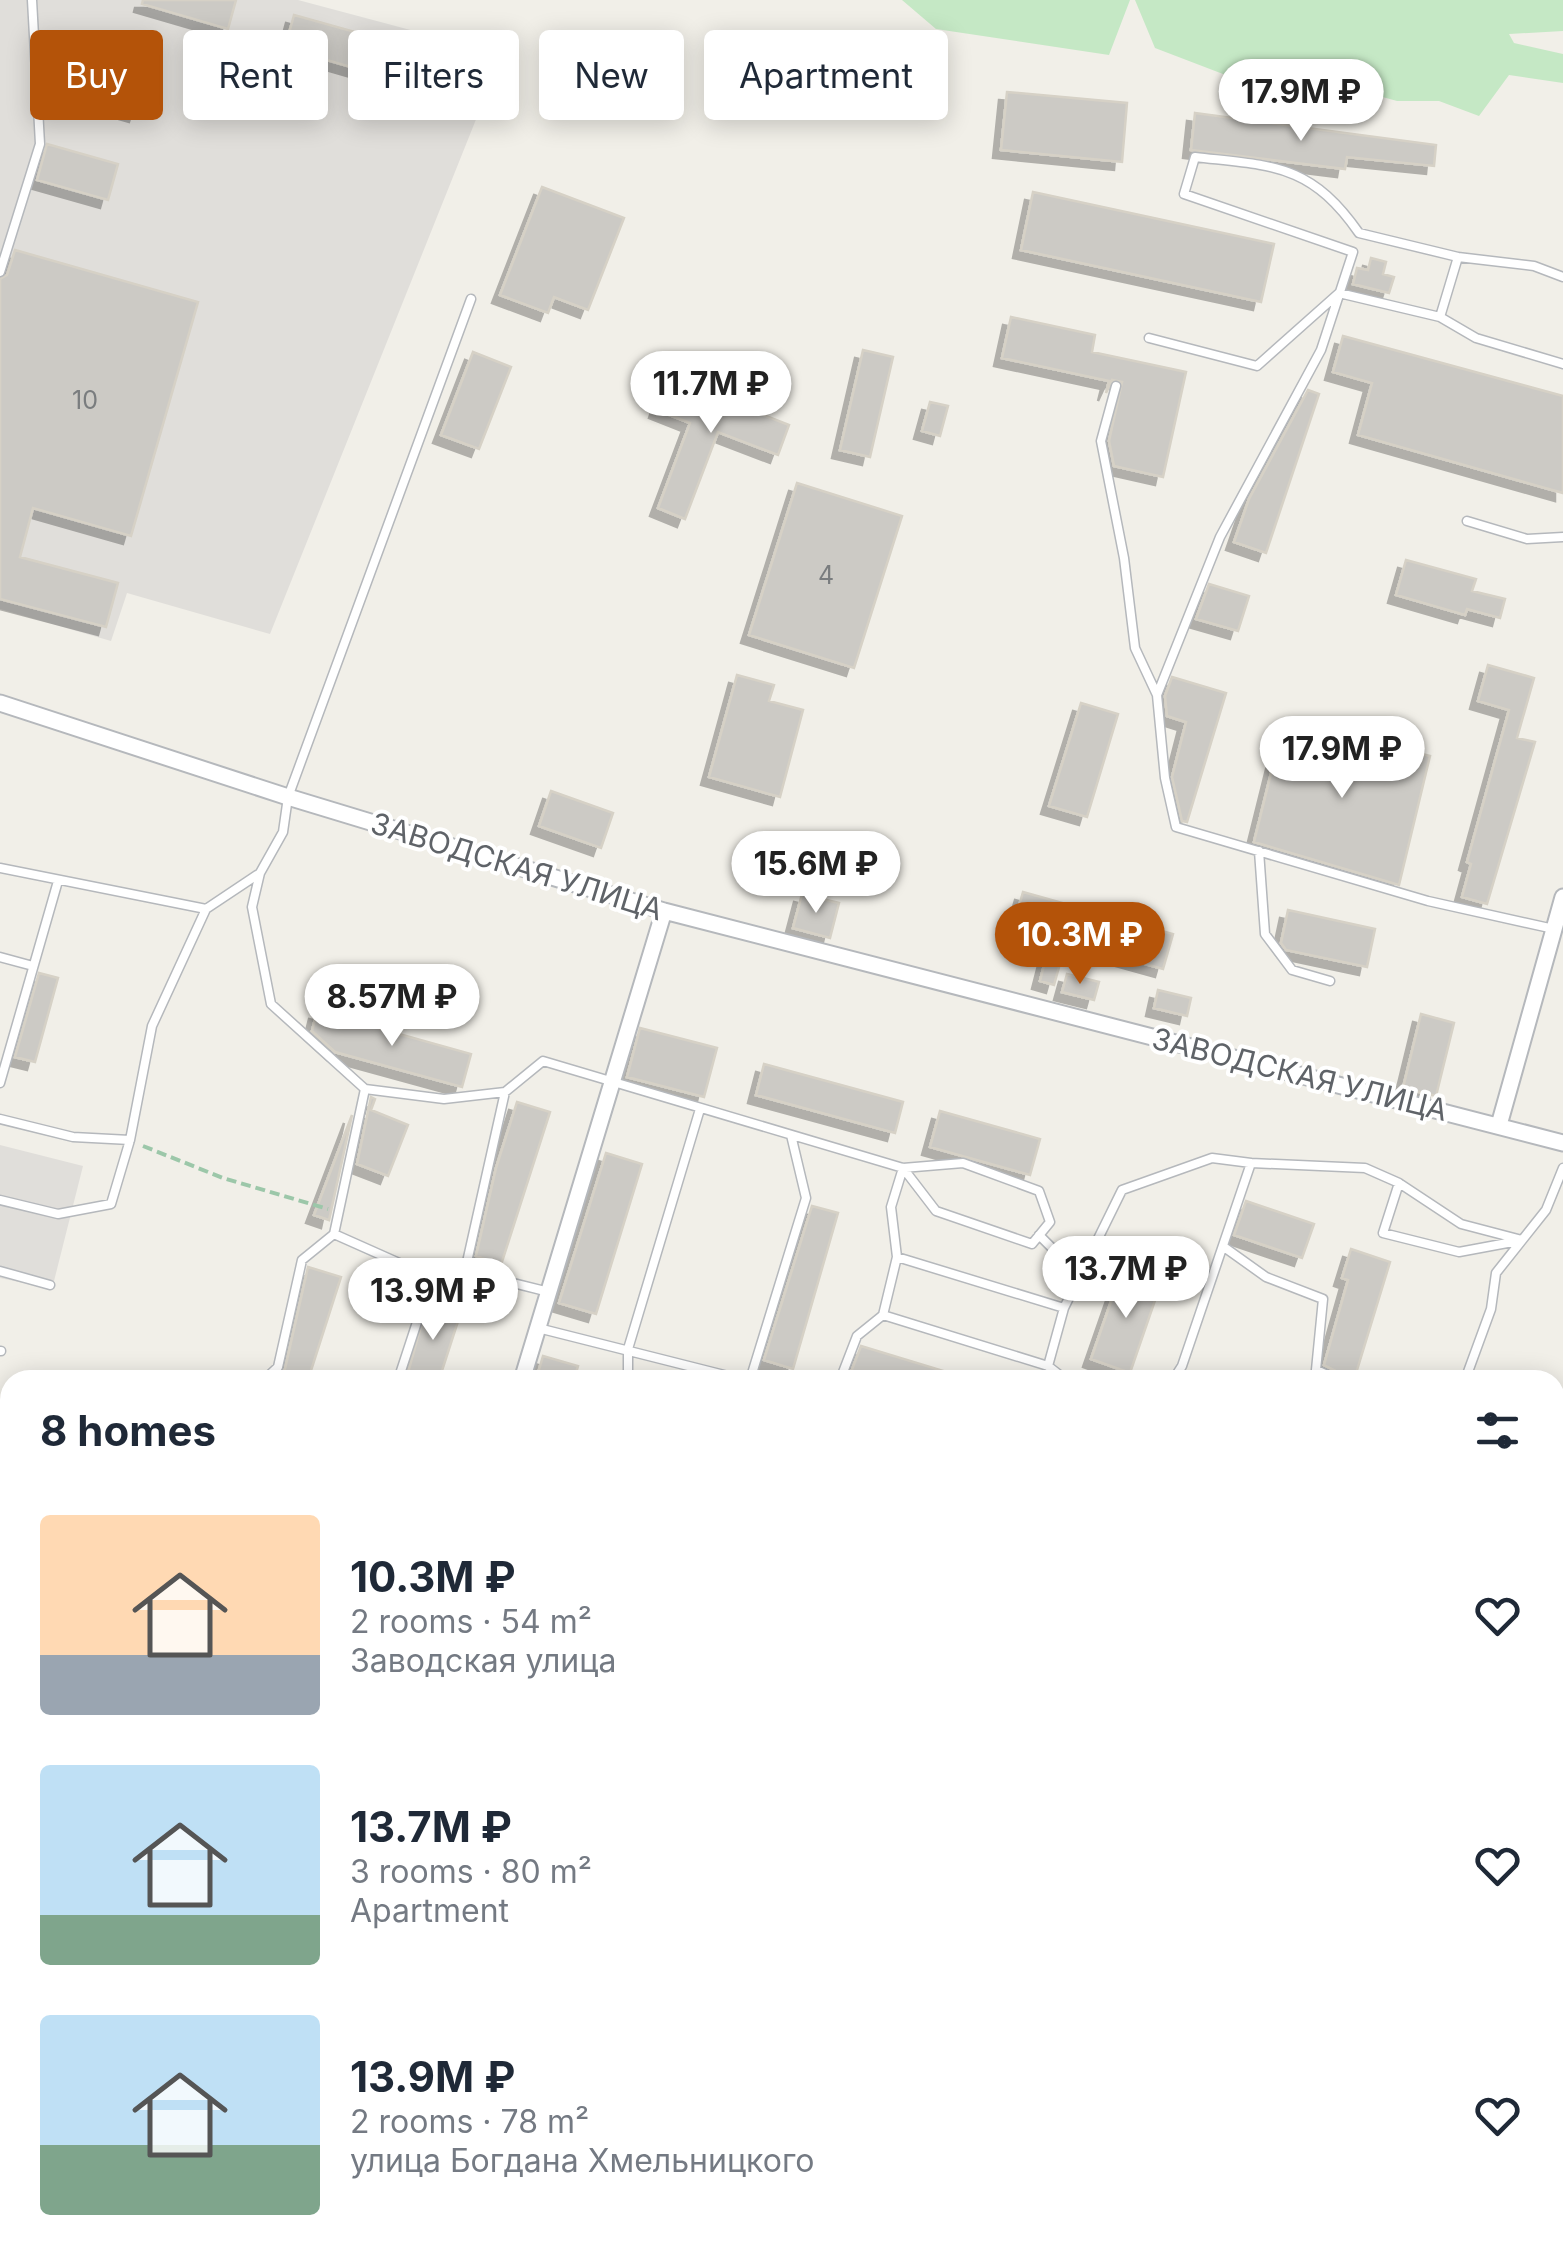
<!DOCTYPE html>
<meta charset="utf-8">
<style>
body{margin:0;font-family:Inter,sans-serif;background:#f6f6f7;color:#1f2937;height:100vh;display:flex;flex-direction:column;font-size:38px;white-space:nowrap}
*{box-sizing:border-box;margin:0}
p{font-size:32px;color:#747a83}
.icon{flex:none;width:55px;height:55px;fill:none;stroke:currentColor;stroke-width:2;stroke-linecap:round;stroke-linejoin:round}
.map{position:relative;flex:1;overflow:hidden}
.sheet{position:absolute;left:0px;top:1370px;width:1565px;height:890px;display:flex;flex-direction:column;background:#fff;border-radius:30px 30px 0 0;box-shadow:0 5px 25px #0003}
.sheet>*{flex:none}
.guide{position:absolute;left:30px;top:30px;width:1000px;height:90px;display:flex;gap:20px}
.price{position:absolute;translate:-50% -85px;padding:0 22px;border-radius:35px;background:#fff;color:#222;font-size:32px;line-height:65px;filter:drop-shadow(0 2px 5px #0008)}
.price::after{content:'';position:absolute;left:50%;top:60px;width:30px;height:22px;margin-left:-15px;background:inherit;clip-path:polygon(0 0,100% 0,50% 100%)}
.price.on{background:#b45309;color:#fff}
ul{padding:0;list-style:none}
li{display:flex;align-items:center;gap:30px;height:250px;padding:0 40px}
li span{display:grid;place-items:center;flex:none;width:280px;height:200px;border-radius:10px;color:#555}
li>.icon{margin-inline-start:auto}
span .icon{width:120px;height:120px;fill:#fffc;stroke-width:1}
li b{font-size:42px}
h2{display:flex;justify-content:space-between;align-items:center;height:120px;padding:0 40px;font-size:42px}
.tag{padding:0 35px;border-radius:10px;background:#fff;box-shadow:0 5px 25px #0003;font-size:35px;line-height:90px}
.tag.on{background:#b45309;color:#fff}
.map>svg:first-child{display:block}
.industrial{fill:#e0deda}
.green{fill:#c5e8c5}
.building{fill:#cccac5;stroke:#d6d1c6;stroke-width:2.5;filter:url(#shadow)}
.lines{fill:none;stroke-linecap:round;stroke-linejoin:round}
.lane-casing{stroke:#b5b8bc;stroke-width:11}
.street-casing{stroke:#b5b8bc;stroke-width:19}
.path{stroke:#9cc7a9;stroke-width:4;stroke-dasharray:10 5;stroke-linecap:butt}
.lane{stroke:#fff;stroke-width:8}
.street{stroke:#fff;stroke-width:15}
.labels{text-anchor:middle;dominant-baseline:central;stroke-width:8;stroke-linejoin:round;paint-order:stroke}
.number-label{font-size:25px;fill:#7a7d7f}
.street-label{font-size:30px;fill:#5f6368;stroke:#fff}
</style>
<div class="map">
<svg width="1563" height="2260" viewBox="0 0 1563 2260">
<defs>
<filter id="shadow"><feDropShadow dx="-8" dy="8" stdDeviation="0" flood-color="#0004"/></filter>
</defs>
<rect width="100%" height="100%" fill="#f1efe8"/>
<!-- industrial -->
<path class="industrial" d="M0,0H298L418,32L499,62L270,634L127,593L111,641L0,609Z
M0,1145L83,1166L52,1289L0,1278Z"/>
<!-- green -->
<path class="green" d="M902,0H1130L1109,55L936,29Z
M1135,0H1563V31L1509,34L1514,43L1563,54V83L1509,75L1479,116L1439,101H1397L1328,82L1278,95L1155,48Z"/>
<!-- building -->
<path class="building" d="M143,0H236L228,29L142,4Z
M294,15L391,42L382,76L285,48Z
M116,65L149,74L137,114L77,97L82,79L110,86Z
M1007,92L1127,103L1122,162L1001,150Z
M1195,113L1436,145L1434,166L1347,157L1345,169L1191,150Z
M47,144L118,164L108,200L37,180Z
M542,187L624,218L588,310L554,297L548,313L500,295Z
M1033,192L1274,244L1261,302L1021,250Z
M15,250L198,302L131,536L33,508L20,557L118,583L106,627L0,599V279L7,275Z
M1371,258L1386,262L1383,274L1394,277L1389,293L1353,284L1357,268L1368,270Z
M1011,317L1095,335L1092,352L1186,372L1163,477L1114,466L1109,441L1122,382L1112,380L1106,393L1109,381L1002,358Z
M1343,336L1563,396V493L1358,435L1372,383L1333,372Z
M863,350L893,357L870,457L840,450Z
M473,352L511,367L479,449L441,435Z
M668,379L720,399L723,391L763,407L761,414L789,425L778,455L718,432L685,519L658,508L690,423L657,410Z
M1308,390L1319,394L1266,553L1234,542L1249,499Z
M930,402L948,406L940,436L922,431Z
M797,483L902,516L854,668L749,635Z
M1406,560L1476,579L1472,591L1505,599L1500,618L1467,609L1465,615L1396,595Z
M1209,584L1249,596L1238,631L1196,619Z
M1488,665L1534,678L1517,738L1535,742L1487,904L1462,897L1471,864L1467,862L1509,710L1478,701Z
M737,675L774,685L769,701L803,710L780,797L709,777Z
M1172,677L1226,693L1187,822L1182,821L1172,777L1186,722L1167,716L1165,696Z
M1081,703L1118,714L1087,817L1049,806Z
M1284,721L1430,756L1399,885L1254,842Z
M551,791L613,813L601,848L539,826Z
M1023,892L1173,934L1163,969L1066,942L1054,985L1040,981L1051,938L1013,927Z
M802,894L839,903L830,938L793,928Z
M1288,910L1375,929L1367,967L1286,950L1281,943Z
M39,973L58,978L35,1062L15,1057Z
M1067,974L1099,982L1094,1000L1062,992Z
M1158,990L1191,998L1187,1016L1154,1008Z
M317,1011L471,1054L462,1087L335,1052L312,1031Z
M1421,1014L1454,1023L1436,1096L1403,1088Z
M640,1028L717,1048L704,1097L627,1077Z
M764,1064L903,1102L895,1133L756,1095Z
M371,1097L375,1099L371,1110L408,1125L388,1176L357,1164Z
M517,1102L550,1112L501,1265L476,1256L496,1168Z
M940,1111L1040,1139L1030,1175L930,1147Z
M352,1115L329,1220L314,1215Z
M606,1153L642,1164L596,1314L559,1303Z
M1246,1201L1314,1224L1302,1258L1234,1235Z
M812,1206L838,1213L793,1369L764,1360Z
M1351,1249L1390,1262L1354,1380L1324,1365L1348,1280L1342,1278Z
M308,1267L341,1277L308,1380H275L285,1369Z
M1122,1270L1161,1283L1130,1373L1091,1359Z
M428,1301L461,1312L439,1380H406Z
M861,1346L960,1376L959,1380H848Z
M543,1356L578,1366L574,1380H536Z"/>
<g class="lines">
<!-- lane casing -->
<g class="lane-casing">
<path id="lane" d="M0,272L40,144L32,0
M1440,317L1476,338L1563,364
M1149,338L1257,366L1339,293L1440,317L1458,257
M1116,386L1101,441L1124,558L1135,648L1157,695
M1467,521L1527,539L1563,537
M1259,851L1265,934L1292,970L1330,981
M0,868L206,909
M260,873L252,907L271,1004L365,1089L444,1099L505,1092L543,1061L903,1168L963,1163L1039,1191L1050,1222L1032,1244L936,1211L903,1168
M1554,929L1428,901L1176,827L1165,778L1157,695L1220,537L1321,350L1353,252L1184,194L1195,157C1273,166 1310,163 1359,233L1458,257L1534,266L1563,277
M0,957L33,966
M0,1083L58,881
M0,1119L73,1137L130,1140
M1399,1183L1383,1233L1459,1252L1518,1241
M0,1200L58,1214L111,1204L130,1140L152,1026L206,909L260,873L283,832L288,797L471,299
M334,1234L426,1275L465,1271L549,1292
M1039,1235L1063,1259L1072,1288
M1224,1247L1266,1277L1323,1299L1315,1380
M897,1257L1064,1308
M0,1271L50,1285
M465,1271L505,1092
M883,1315L1048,1366L1066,1380
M538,1328L744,1380
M0,1351H1
M1048,1366L1064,1308L1122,1190L1212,1158L1251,1163
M1317,1370L1338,1380
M264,1380L278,1367L302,1260L334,1234L365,1089
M398,1380L419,1316
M628,1380V1349L700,1109
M750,1380L806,1198L791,1135
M840,1380L857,1336L883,1315L897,1257L891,1207L903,1168
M1173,1380L1182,1366L1251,1163L1365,1168L1399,1183L1461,1224L1522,1240
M1465,1380L1491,1309L1496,1273L1546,1210L1563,1168
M0,1472L10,1475
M1555,1511L1563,1501
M1555,1606L1563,1619
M0,1633L10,1634
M1555,1780L1563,1784
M0,1846L10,1848
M1555,1997L1563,1985
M1555,2117L1563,2122
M0,2214L10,2216
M108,2250L111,2260
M142,2250L181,2260
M23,2260L27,2250
M63,2260L68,2250
M473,2260L475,2250
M753,2260L756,2250
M996,2260L999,2250
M1100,2260L1102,2250
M1155,2260L1158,2250
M1311,2260L1314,2250"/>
</g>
<!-- street casing -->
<g class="street-casing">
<path id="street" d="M0,703L288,797L664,911L1563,1143
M1499,1125L1563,897
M522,1380L664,911
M0,2084L10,2087
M550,2250L589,2260
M318,2260L320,2250"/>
</g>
<!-- path -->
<path class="path" d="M143,1146L223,1178L328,1209
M1464,2260L1466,2250"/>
<!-- lane -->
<use href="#lane" class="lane"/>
<!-- street -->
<use href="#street" class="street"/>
</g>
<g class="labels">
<!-- number labels -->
<g class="number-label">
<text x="85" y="400">10</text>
<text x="826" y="575">4</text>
</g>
<!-- street labels -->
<g class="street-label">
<text transform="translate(517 866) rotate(17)">ЗАВОДСКАЯ УЛИЦА</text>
<text transform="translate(1300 1074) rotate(14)">ЗАВОДСКАЯ УЛИЦА</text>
</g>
</g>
</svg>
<b class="price" style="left:1301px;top:144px">17.9M ₽</b>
<b class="price" style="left:711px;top:436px">11.7M ₽</b>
<b class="price" style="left:1342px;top:801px">17.9M ₽</b>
<b class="price" style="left:816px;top:916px">15.6M ₽</b>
<b class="price on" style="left:1080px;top:987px">10.3M ₽</b>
<b class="price" style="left:392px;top:1049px">8.57M ₽</b>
<b class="price" style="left:1126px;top:1321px">13.7M ₽</b>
<b class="price" style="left:433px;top:1343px">13.9M ₽</b>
<div class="guide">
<a class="tag on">Buy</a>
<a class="tag">Rent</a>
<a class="tag">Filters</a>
<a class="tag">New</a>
<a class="tag">Apartment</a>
</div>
<section class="sheet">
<h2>8 homes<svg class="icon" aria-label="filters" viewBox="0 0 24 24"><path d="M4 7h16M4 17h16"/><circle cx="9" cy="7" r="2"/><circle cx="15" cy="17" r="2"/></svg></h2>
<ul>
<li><span style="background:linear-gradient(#ffd9b3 70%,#9aa5b1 0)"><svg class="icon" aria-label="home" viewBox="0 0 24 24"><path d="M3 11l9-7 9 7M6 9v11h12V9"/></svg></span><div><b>10.3M ₽</b><p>2 rooms · 54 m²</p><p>Заводская улица</p></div><svg class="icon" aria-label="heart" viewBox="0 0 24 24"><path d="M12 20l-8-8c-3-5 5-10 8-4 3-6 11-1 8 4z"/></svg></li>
<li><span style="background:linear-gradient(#bfe0f5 75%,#7fa58c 0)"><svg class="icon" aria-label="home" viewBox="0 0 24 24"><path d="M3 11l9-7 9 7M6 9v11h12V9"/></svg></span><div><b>13.7M ₽</b><p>3 rooms · 80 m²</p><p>Apartment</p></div><svg class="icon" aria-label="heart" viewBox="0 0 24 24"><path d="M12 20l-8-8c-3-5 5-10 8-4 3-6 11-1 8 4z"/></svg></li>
<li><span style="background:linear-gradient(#bfe0f5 65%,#7fa58c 0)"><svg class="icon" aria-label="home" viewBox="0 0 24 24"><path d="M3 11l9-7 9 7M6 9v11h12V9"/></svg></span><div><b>13.9M ₽</b><p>2 rooms · 78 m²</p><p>улица Богдана Хмельницкого</p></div><svg class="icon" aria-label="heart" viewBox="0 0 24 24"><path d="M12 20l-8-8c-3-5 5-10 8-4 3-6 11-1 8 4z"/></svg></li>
</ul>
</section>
</div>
